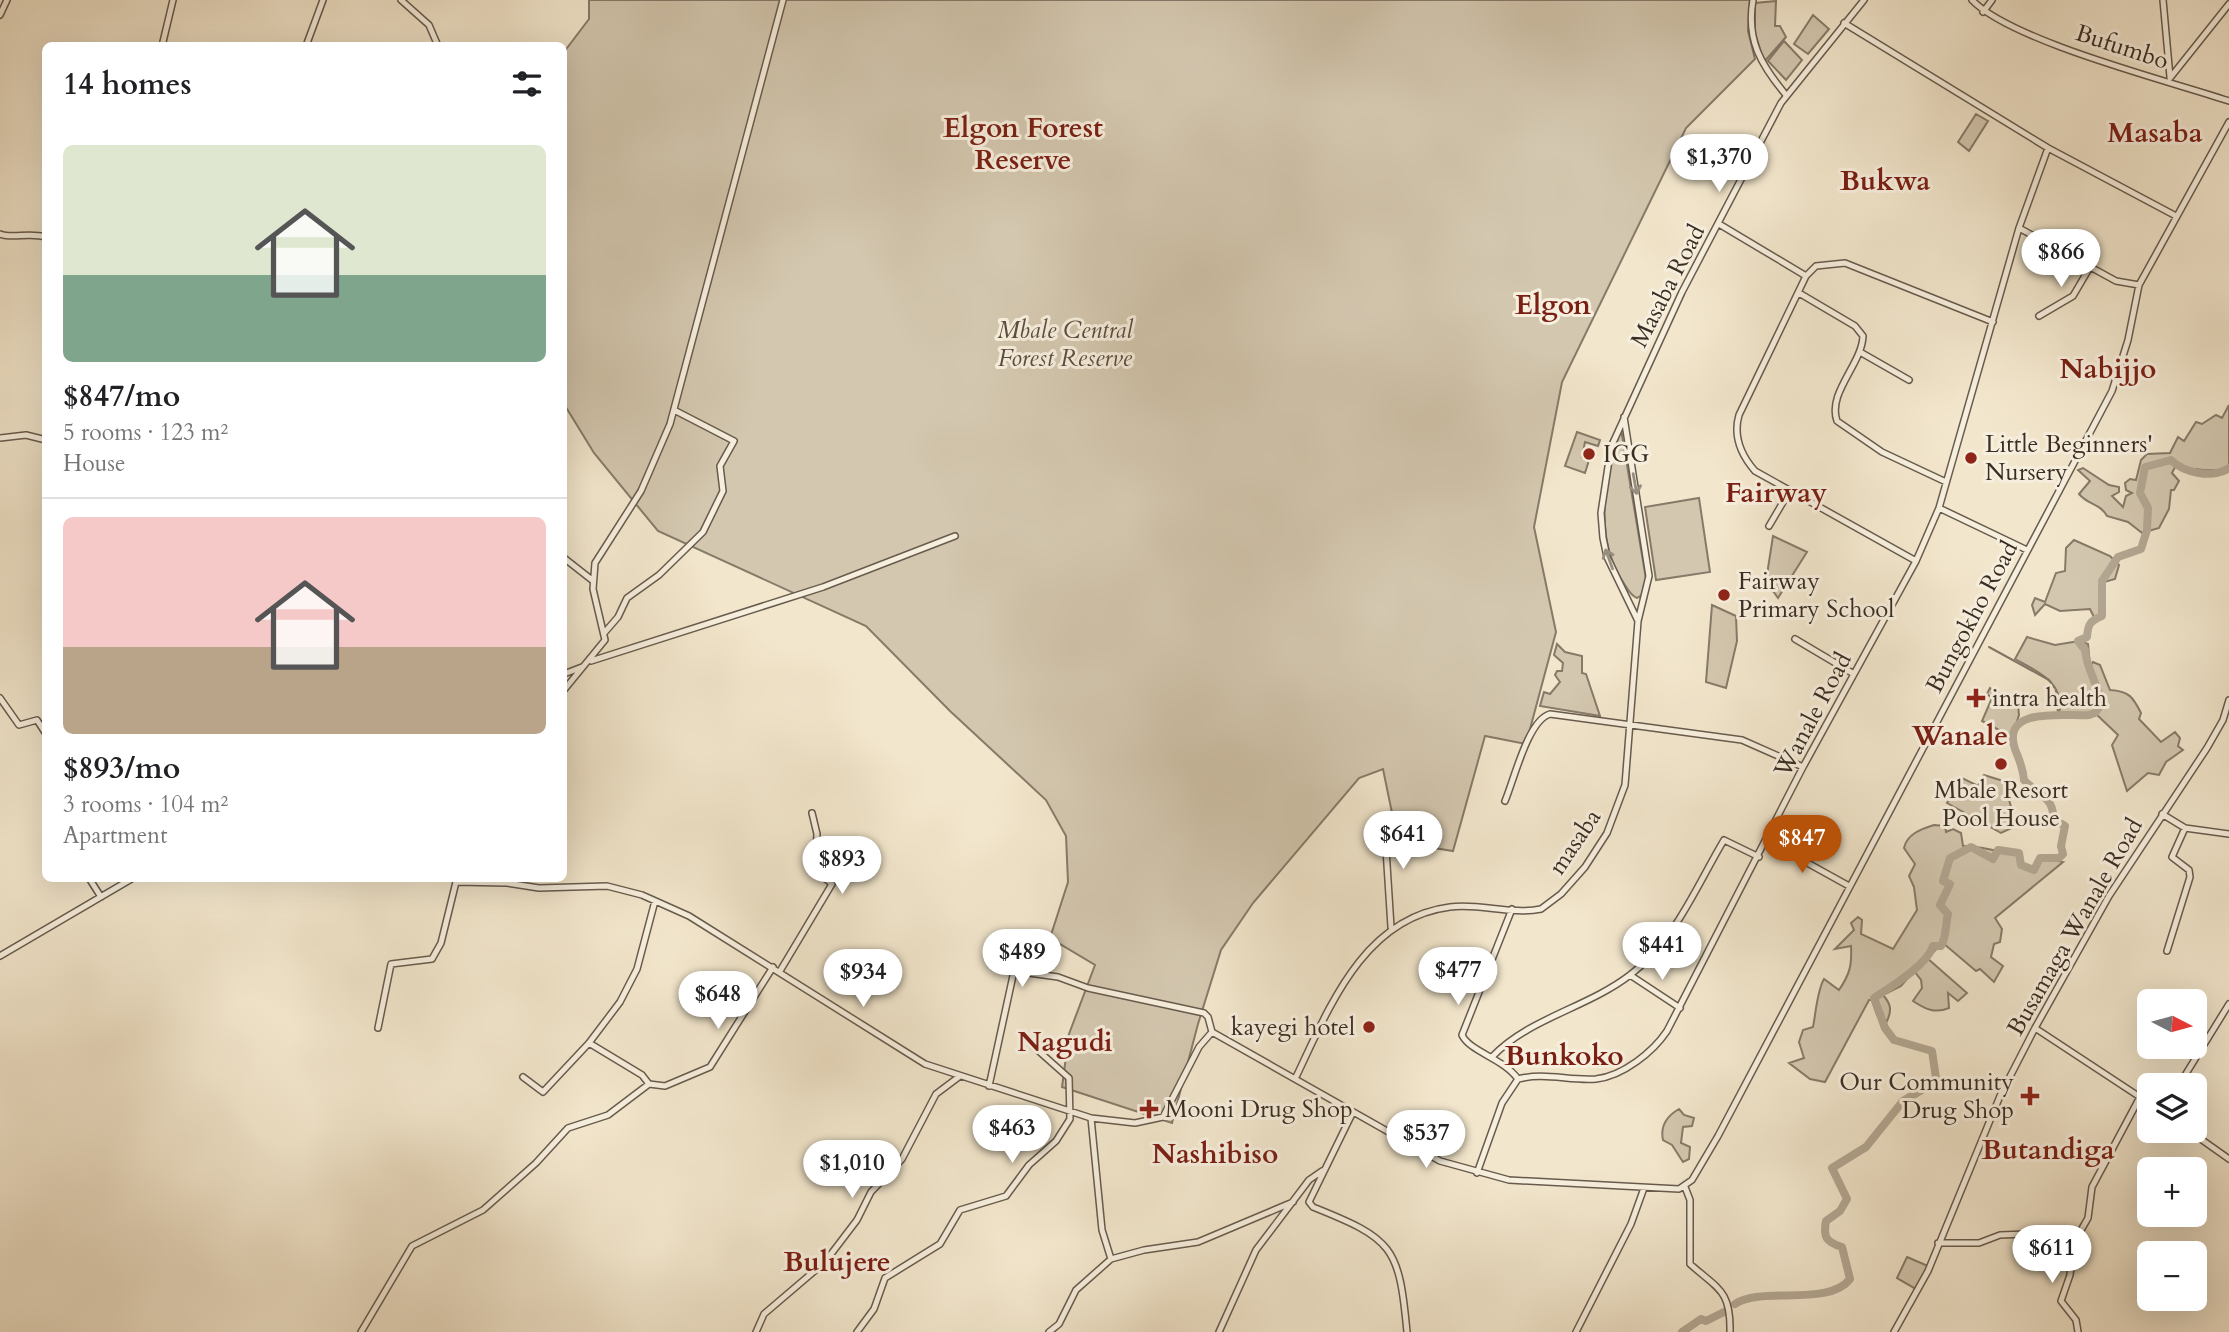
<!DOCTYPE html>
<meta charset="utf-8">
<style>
body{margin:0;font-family:Cardo,serif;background:#f2f2f2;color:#202124;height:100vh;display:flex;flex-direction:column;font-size:26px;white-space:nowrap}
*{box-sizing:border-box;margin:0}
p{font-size:23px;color:#757577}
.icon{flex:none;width:38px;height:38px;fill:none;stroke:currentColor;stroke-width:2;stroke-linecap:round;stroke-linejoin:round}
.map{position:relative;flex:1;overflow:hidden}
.side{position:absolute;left:42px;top:42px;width:525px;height:840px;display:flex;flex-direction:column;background:#fff;border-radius:10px;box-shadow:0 7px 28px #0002}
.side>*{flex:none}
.needle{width:46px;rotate:96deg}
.controls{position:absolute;left:2137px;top:989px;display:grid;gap:14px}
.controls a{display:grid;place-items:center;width:70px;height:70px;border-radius:10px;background:#fff;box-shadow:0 7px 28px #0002;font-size:35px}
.price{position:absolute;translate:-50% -60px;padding:0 16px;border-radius:24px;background:#fff;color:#222;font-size:23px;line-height:46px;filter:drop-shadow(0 2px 4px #0008)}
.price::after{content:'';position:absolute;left:50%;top:42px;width:21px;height:16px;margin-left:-10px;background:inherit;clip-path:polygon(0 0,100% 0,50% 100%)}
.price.current{background:#b45309;color:#fff}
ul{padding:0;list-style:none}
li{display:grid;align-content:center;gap:14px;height:371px;padding:0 21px}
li+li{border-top:2px solid #e0e0e0}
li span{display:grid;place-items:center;height:217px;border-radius:10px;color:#555}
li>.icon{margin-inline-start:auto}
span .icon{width:126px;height:126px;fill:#fffc;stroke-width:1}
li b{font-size:30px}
h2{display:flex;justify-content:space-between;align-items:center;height:84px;padding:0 21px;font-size:30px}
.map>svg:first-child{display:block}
.green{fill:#d3c7af;stroke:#867a69;stroke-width:2}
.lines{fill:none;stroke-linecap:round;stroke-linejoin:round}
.stream{stroke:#837666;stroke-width:2}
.river{stroke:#b3a793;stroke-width:8}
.minor-casing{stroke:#685b4d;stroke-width:8}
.minor{stroke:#f7efde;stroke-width:5}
.oneway{stroke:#988e80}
.poi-dot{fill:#8f2418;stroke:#f7efde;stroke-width:2.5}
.labels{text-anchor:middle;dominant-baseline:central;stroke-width:6;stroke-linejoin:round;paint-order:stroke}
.street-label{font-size:24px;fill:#3a2d23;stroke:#f7efde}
.park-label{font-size:24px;font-style:italic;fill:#594c3f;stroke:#f7efde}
.poi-label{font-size:24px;fill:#3a2d23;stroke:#f7efde;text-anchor:start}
.quarter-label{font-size:28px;font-weight:bold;fill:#7a1f14;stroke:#f7efde}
</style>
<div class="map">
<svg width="2229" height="1332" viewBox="0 0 2229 1332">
<rect width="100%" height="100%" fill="#f2e6cc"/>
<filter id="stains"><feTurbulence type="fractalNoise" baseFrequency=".00286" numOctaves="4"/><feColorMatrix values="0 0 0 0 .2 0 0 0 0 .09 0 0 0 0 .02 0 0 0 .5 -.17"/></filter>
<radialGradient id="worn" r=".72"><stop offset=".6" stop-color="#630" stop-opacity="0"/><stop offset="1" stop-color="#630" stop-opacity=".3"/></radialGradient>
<!-- green -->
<path class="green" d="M589,0H1750L1748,31L1755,59L1686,128L1562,382L1534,527L1556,632L1526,744L1485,736L1453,851L1398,842L1383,769L1359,778L1253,903L1221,950L1198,1024L1172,1123L1062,1087L1069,1034L1095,965L1050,938L1068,882L1066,836L1046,800L950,711L866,626L658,531L594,453L564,404V52L589,19Z
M1776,1L1775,26H1780L1786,37L1764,62L1755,33V3Z
M1813,15L1829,29L1808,54L1794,44Z
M1784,41L1802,60L1786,80L1768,61Z
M1976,114L1988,121L1969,151L1958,142Z
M2229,405V469C2216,473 2190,468 2175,467L2172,473L2179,481L2174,490H2171L2169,509L2159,528L2142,533L2128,522L2107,516C2101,504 2088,505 2079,494L2090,481L2078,470L2083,468L2109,485L2119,487V492L2112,496L2123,507L2126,496L2132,493L2126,490L2125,483L2130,479L2136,480L2141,460L2147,454L2170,453L2178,437L2184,441L2196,422L2202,424L2216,415L2222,418Z
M1621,429L1646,579L1642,595L1637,598C1630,595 1627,588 1623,582C1593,536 1605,478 1621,429Z
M1577,432L1600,440L1598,446L1585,442L1582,457L1589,460L1585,473L1565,466Z
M1699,498L1710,572L1656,580L1645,507Z
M1773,536L1807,552L1778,598L1766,581Z
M2074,540L2110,556L2119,565L2115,579L2104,582L2100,601L2105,615L2096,621L2090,609L2060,611L2045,604L2035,615L2032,605L2035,598L2045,602L2056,573L2065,571L2066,548Z
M1712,605L1736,616L1737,641L1726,688L1706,682Z
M2027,637L2055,645L2079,641L2088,644L2090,666L2093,662L2100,665L2110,690C2129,691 2133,697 2141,713L2139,719L2161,742L2175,732L2180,738L2178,746L2183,750L2166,762L2159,775L2148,773L2127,791L2112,745L2118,735L2095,713L2059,714C2065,682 2038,672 2015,659Z
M1557,644L1565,652L1582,656V673L1586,674L1600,716L1540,706L1544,692L1550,694L1560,682L1555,675L1557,671H1562L1563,663L1554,655Z
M1990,688L2018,705L2019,715L2012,737L1982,721L1992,698L1987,694Z
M1984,775L2013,784L2007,792L2016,826L2001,833L1947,803L1962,778L1978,786Z
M1934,825L1945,826L1946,832L1953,829L1961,833L1963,846C1982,845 1999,854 2019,853L2021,865L2028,870H2034L2040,858L2063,862L1995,918L2002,929L2000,942L1994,944L1991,957L2003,966L1994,982L1980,969L1976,971L1943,943L1927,958L1967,993L1958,1001L1948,993L1949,1008C1935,1014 1925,1009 1913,1001L1922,988L1921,980L1914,971L1901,986L1883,995C1891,1004 1892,1010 1887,1021L1877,1015L1872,1000H1869L1825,1082L1810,1079L1789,1063L1804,1058L1799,1042L1803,1030L1813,1027C1816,1012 1817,991 1824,979L1839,990C1850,974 1852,965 1851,946L1835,949L1854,930L1851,923L1858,917L1862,920L1861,934L1893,949L1917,910L1914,887L1909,876L1915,864L1904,848C1907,834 1921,829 1934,825Z
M1679,1109L1684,1115L1694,1118L1692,1126L1683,1127L1681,1143L1690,1147L1689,1159L1683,1162L1672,1145L1663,1140C1660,1126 1667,1116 1679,1109Z
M1907,1257L1928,1266L1916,1289L1897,1278Z"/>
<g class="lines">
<!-- stream -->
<path class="stream" d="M1989,647L2049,680L2054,687
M2056,690L2058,713"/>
<!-- river -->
<path class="river" d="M1735,1304C1762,1286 1829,1307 1850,1279L1842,1247C1826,1242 1823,1237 1826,1221L1840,1211L1847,1199L1832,1168L1866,1147L1903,1101L1927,1087L1936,1078L1932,1051L1894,1040L1885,1028L1874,998C1892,986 1927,965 1933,946H1941C1947,936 1945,925 1948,914L1940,905L1950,884L1943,881L1950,858L1971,847L1993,859L1998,850L2019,853L2021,865L2034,870L2040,858H2059L2063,854L2061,846L2065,826L2053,819C2055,797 2035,793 2024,780C2023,767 2019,760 2015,749C2000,705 2068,717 2089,715L2095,713L2100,706C2100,685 2087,672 2085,650L2078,641L2087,637C2088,624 2090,621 2102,616V581L2118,557L2141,549L2147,530L2148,508L2140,493L2145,467L2171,460C2184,473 2212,479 2229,468
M1682,1332L1701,1319L1706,1321L1728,1310"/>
<!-- minor casing -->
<g class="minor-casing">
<path id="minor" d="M401,0L429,25L438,46
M1753,0C1746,40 1761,65 1786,95
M1972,0C2011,41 2169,81 2229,101
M2163,0L2170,77
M1983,12L1992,0
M0,15L7,0
M1844,23L2048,148L2176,216
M162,46L173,0
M306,46L323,0
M2170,78L2229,4
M1719,224L1806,276
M2019,228L2116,281L2139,285
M0,234C13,239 28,232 46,237
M1799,293L1855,326L1863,336C1862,364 1827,393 1837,421L1882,452L1946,482
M2039,316L2073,296L2090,267
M1860,352L1909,380
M0,438L26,435L46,440
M1939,508L2027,550
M1769,526L1789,492
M564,558L592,580
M1916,561L1755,471C1741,455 1733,436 1739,415L1806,276L1816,266L1845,263L1993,322
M1638,621L1607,557L1603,538L1601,513L1611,447L1682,292L1781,103L1864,0
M605,632L618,617L627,598L659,575L703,532L723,491L720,466L734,441L674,410
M1795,639L1854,674
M591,661L823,587L955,536
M564,674L582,667
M564,690L605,640L593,589L595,563L641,491L670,424L783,0
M0,698L19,725L37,720L46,734
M1505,801C1514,780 1528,720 1550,714L1742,740L1803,767
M2162,814L2185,828L2229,834
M1384,818L1391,927
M1768,841L1849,886
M89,878L101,897
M508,878L507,883L539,888L607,886L642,895L689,916L925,1064L1091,1118L1135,1123L1163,1117L1199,1047L1212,1032L1440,1161L1509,1180L1679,1189L1692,1180L1718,1136L2112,391L2128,340L2139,285L2229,122
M1512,909L1462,1035C1470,1052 1503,1058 1518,1079
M2167,951L2190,877L2189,870L2172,857L2185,828
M0,956L133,878
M780,971L832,884L815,870L817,834L812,813
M1630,975L1680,1008
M378,1028L391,964L432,959L441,943L456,882L507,883
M2035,1028L2149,1103
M589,1043L642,1075L649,1084L665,1086L710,1067L773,967
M1492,1057C1529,1018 1587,1008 1630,975C1675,941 1696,887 1724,840L1759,857
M523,1077L543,1092L589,1043L620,1002L637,969L655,901
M1296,1077C1329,1008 1363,918 1450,907C1480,903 1511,915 1541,909L1561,894L1585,867L1607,833L1625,785L1638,621L1649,576L1624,417
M2179,1085L2229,1004
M989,1086L1014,971L1058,977L1088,988L1204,1013L1208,1017L1212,1032
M1353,1112L1309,1202L1313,1207C1393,1239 1399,1246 1407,1332
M1091,1118L1102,1230L1111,1259
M2188,1130L2229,1159
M1477,1173L1502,1103L1518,1079C1545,1072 1569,1081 1596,1079C1623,1076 1653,1052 1667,1031L1803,767L1916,561L1939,508L2019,228L2048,148
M1685,1187L1690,1200V1264C1718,1289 1731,1290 1730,1332
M2074,1234L2070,1275L2061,1301L2076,1320L2078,1332
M1938,1243H1979L2000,1235L2080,1232L2088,1218L2092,1187L2140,1097
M361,1332L412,1246L483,1210L536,1163L568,1128L608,1115L649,1084
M756,1332L764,1314L825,1262L857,1220L871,1192L902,1159L936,1094L960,1076
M857,1332L874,1309L885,1278L940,1244L960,1210L1006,1196L1029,1165L1056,1141L1070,1119L1069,1078L1033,1046
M1049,1332L1059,1324L1076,1290L1111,1259L1144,1250L1198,1242L1293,1202
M1219,1332L1256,1250L1309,1180L1322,1171
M1576,1332L1631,1224L1644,1188
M1894,1332L1928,1271L2000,1096L2035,1028L2109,896L2207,748L2223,720L2229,700"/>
</g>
<!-- minor -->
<use href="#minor" class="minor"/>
</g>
<!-- one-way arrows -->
<defs><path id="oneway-shaft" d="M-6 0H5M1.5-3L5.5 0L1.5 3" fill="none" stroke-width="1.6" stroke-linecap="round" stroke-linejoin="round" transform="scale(1.75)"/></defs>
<g class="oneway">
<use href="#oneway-shaft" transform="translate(1635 484) rotate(80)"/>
<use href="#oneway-shaft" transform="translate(1609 559) rotate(-110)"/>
</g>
<!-- markers -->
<g class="poi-dot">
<circle cx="1589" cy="454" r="7"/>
<circle cx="1971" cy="458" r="7"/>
<circle cx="1724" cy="595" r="7"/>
<path d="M1972.5 687.5h7v7h7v7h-7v7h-7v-7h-7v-7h7z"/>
<circle cx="2001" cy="764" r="7"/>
<circle cx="1369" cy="1027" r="7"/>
<path d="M2026.5 1085.5h7v7h7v7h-7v7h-7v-7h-7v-7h7z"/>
<path d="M1145.5 1098.5h7v7h7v7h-7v7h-7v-7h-7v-7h7z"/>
</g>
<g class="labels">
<!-- street labels -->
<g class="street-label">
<text transform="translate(2122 47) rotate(18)">Bufumbo</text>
<text transform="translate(1668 286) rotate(-63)">Masaba Road</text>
<text transform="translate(1972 617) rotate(-62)">Bungokho Road</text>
<text transform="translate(1813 715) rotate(-62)">Wanale Road</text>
<text transform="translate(1575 842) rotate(-56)">masaba</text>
<text transform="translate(2075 927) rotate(-60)">Busamaga Wanale Road</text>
</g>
<!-- park labels -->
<g class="park-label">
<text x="1065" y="330">Mbale Central<tspan x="1065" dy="28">Forest Reserve</tspan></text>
</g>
<!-- poi labels -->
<g class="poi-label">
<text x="1985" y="444">Little Beginners'<tspan x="1985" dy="28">Nursery</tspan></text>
<text x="1603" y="454">IGG</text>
<text x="1738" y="581">Fairway<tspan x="1738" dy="28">Primary School</tspan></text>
<text x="1992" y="698">intra health</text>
<text x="2001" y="790" text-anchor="middle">Mbale Resort<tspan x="2001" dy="28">Pool House</tspan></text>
<text x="1355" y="1027" text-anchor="end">kayegi hotel</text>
<text x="2014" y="1082" text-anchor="end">Our Community<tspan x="2014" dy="28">Drug Shop</tspan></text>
<text x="1165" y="1109">Mooni Drug Shop</text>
</g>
<!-- quarter labels -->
<g class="quarter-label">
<text x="1023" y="128">Elgon Forest<tspan x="1023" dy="32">Reserve</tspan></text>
<text x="2155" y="133">Masaba</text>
<text x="1885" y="181">Bukwa</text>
<text x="1553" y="305">Elgon</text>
<text x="2108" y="369">Nabijjo</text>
<text x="1776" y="493">Fairway</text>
<text x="1960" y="736">Wanale</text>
<text x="1065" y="1042">Nagudi</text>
<text x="1564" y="1056">Bunkoko</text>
<text x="2048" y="1150">Butandiga</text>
<text x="1215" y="1154">Nashibiso</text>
<text x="837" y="1262">Bulujere</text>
</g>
</g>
<rect width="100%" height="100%" filter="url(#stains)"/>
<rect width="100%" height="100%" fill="url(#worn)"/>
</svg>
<div class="controls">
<a><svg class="needle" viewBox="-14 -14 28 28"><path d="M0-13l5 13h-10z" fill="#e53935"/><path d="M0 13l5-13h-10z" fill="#757577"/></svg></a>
<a><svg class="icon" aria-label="layers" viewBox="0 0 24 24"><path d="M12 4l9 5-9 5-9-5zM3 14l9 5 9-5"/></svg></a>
<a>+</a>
<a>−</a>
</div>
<b class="price" style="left:1719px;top:194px">$1,370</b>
<b class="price" style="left:2061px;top:289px">$866</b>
<b class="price" style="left:1403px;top:871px">$641</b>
<b class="price current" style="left:1802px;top:875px">$847</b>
<b class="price" style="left:842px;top:896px">$893</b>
<b class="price" style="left:1662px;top:982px">$441</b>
<b class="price" style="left:1022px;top:989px">$489</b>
<b class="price" style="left:1458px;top:1007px">$477</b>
<b class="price" style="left:863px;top:1009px">$934</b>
<b class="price" style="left:718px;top:1031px">$648</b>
<b class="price" style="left:1012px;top:1165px">$463</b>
<b class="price" style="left:1426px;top:1170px">$537</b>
<b class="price" style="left:852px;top:1200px">$1,010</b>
<b class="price" style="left:2052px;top:1285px">$611</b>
<section class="side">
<h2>14 homes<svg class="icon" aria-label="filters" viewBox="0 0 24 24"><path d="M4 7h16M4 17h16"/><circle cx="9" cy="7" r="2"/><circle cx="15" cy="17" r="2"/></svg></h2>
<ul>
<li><span style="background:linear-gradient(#dfe7d0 60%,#7fa58c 0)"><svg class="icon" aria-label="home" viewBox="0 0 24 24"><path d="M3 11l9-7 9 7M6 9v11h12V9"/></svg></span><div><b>$847/mo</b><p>5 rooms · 123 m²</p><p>House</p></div></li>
<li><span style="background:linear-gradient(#f6c9c9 60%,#b9a48a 0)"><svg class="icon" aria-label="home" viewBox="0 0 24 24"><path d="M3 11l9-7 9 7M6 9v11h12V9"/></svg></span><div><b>$893/mo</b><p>3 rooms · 104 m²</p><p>Apartment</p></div></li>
</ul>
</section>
</div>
